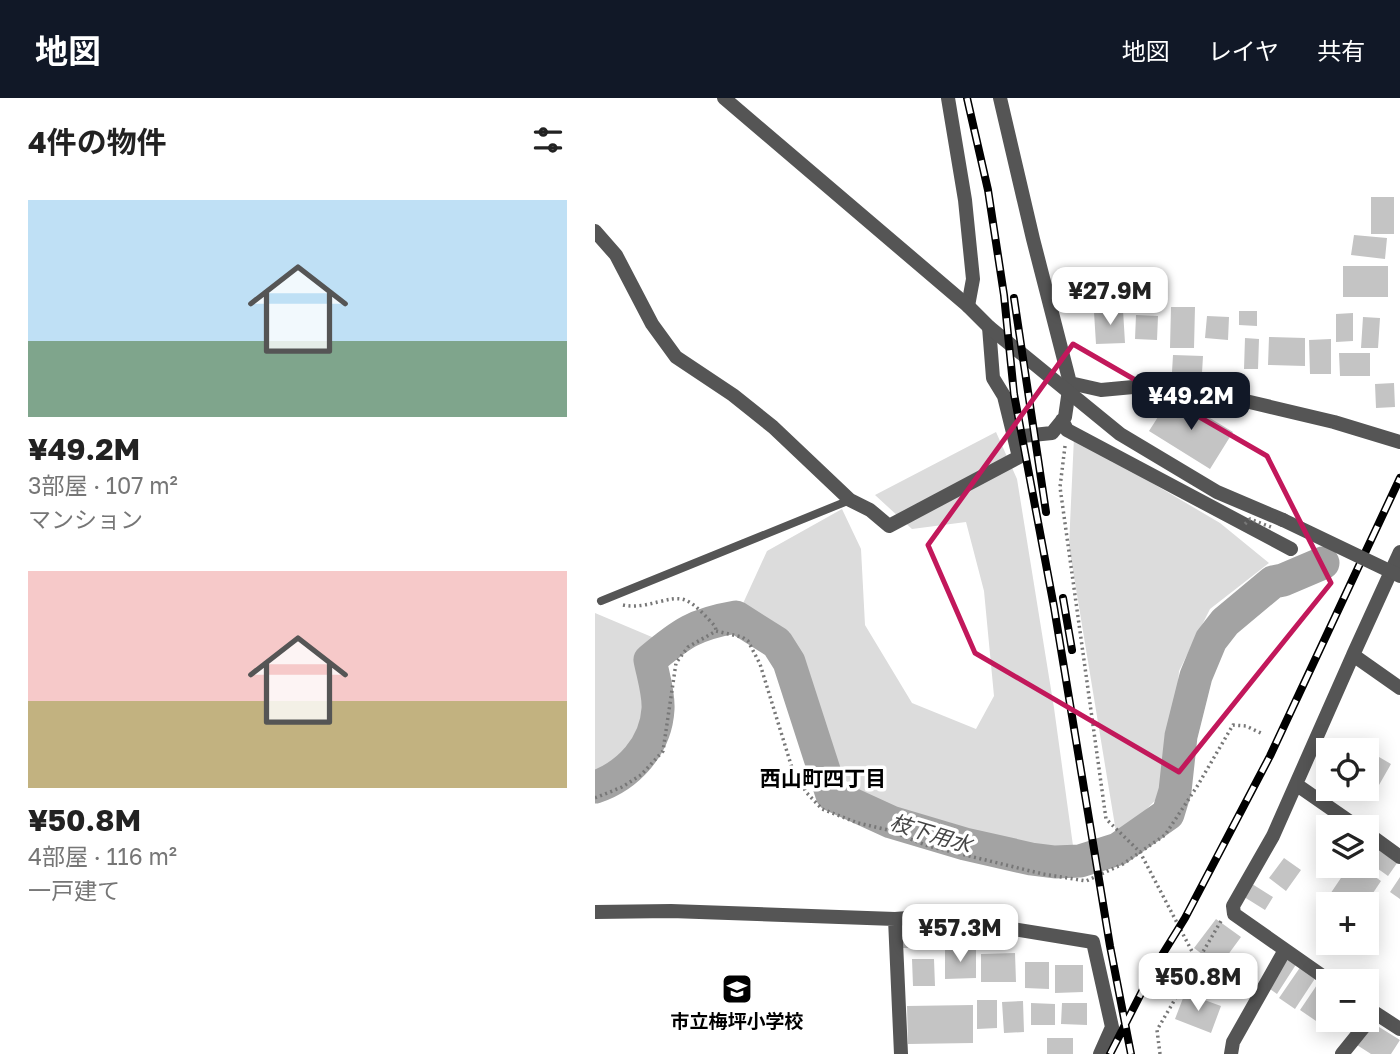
<!DOCTYPE html>
<html lang="ja">
<meta charset="utf-8">
<style>
body{margin:0;font-family:"Golos Text","Noto Sans JP",sans-serif;background:#f6f6f6;color:#222;height:100vh;display:flex;flex-direction:column;font-size:26px;white-space:nowrap}
*{box-sizing:border-box;margin:0}
p{font-size:23px;color:#767676}
.icon{flex:none;width:38px;height:38px;fill:none;stroke:currentColor;stroke-width:2;stroke-linecap:round;stroke-linejoin:round}
.map{position:relative;flex:1;overflow:hidden}
.drawer{display:flex;flex-direction:column;background:#fff;width:595px}
.drawer>*{flex:none}
.controls{position:absolute;left:721px;top:640px;display:grid;gap:14px}
.controls a{display:grid;place-items:center;width:63px;height:63px;border-radius:0px;background:#fff;box-shadow:0 4px 18px #0003;font-size:35px}
.price{position:absolute;translate:-50% -60px;padding:0 16px;border-radius:14px;background:#fff;color:#222;font-size:23px;line-height:46px;filter:drop-shadow(0 2px 4px #0008)}
.price::after{content:'';position:absolute;left:50%;top:42px;width:21px;height:16px;margin-left:-10px;background:inherit;clip-path:polygon(0 0,100% 0,50% 100%)}
.price.selected{background:#111827;color:#fff}
ul{padding:0;list-style:none}
li{display:grid;align-content:center;gap:14px;height:371px;padding:0 28px}
li span{display:grid;place-items:center;height:217px;border-radius:0px;color:#555}
li>.icon{margin-inline-start:auto}
span .icon{width:126px;height:126px;fill:#fffc;stroke-width:1}
li b{font-size:30px}
h2{display:flex;justify-content:space-between;align-items:center;height:84px;padding:0 28px;font-size:30px}
header{display:flex;align-items:center;gap:42px;box-sizing:border-box;height:98px;padding:0 35px;background:#111827;color:#fff}
header strong{font-size:33px}
nav{display:flex;gap:38px;margin-inline-start:auto;font-size:24px}
main{display:flex;flex:1;min-height:0}
.map>svg:first-child{display:block}
.green{fill:#dcdcdc}
.lines{fill:none;stroke-linecap:round;stroke-linejoin:round}
.river{stroke:#a3a3a3;stroke-width:33}
.building{fill:#c4c4c4}
.path{stroke:#777;stroke-width:3.5;stroke-dasharray:2 3.5;stroke-linecap:butt}
.service{stroke:#555;stroke-width:8}
.minor{stroke:#555;stroke-width:14}
.tertiary{stroke:#555;stroke-width:14}
.rail-casing{stroke:#000;stroke-width:8}
.rail{stroke:#fff;stroke-width:5;stroke-dasharray:16;stroke-linecap:butt}
.path-bridge{stroke:#777;stroke-width:3.5;stroke-dasharray:2 3.5;stroke-linecap:butt}
.tertiary-bridge{stroke:#555;stroke-width:14}
.marked{fill:none;stroke:#c2185b;stroke-width:5;stroke-linejoin:round}
.labels{text-anchor:middle;dominant-baseline:central;stroke-width:7;stroke-linejoin:round;paint-order:stroke}
.poi-label{font-size:19px;font-weight:bold;fill:#000;stroke:#fff}
.neighbourhood-label{font-size:21px;font-weight:bold;fill:#000;stroke:#fff}
.water-label{font-size:21px;font-style:italic;fill:#444;stroke:#fff}
</style>
<header>
<strong>地図</strong>
<nav><a>地図</a><a>レイヤ</a><a>共有</a></nav>
</header>
<main>
<section class="drawer">
<h2>4件の物件<svg class="icon" aria-label="filters" viewBox="0 0 24 24"><path d="M4 7h16M4 17h16"/><circle cx="9" cy="7" r="2"/><circle cx="15" cy="17" r="2"/></svg></h2>
<ul>
<li><span style="background:linear-gradient(#bfe0f5 65%,#7fa58c 0)"><svg class="icon" aria-label="home" viewBox="0 0 24 24"><path d="M3 11l9-7 9 7M6 9v11h12V9"/></svg></span><div><b>¥49.2M</b><p>3部屋 · 107 m²</p><p>マンション</p></div></li>
<li><span style="background:linear-gradient(#f6c9c9 60%,#c2b280 0)"><svg class="icon" aria-label="home" viewBox="0 0 24 24"><path d="M3 11l9-7 9 7M6 9v11h12V9"/></svg></span><div><b>¥50.8M</b><p>4部屋 · 116 m²</p><p>一戸建て</p></div></li>
</ul>
</section>
<div class="map">
<svg width="805" height="956" viewBox="0 0 805 956">
<rect width="100%" height="100%" fill="#fff"/>
<!-- green -->
<path class="green" d="M401,334L422,381L459,610L480,762L390,746L295,717L242,676L194,533L145,512L172,453L247,411L266,451L270,527L317,605L381,631L399,598L389,493L371,424L317,431L280,397Z
M479,339L625,425L674,465L615,511L584,573L576,687L522,740L474,448Z
M0,515L64,542L58,642L0,684Z"/>
<g class="lines">
<!-- river -->
<path class="river" d="M0,689C33,678 61,648 63,611C64,596 58,577 55,562C87,535 100,526 141,519L182,545L194,564L237,697L296,724L370,746L436,761L460,764L485,763L523,751L573,716L580,693L586,638L601,578L616,542L630,524L678,484L688,482L728,465"/>
</g>
<!-- building -->
<path class="building" d="M776,99H799V136H776Z
M759,137L792,140L790,161L756,157Z
M748,168H793V199H748Z
M576,209H600L599,250H575Z
M528,212L530,245L501,246L499,214Z
M644,213H662V228L644,227Z
M758,215V243L741,244V216Z
M541,217L563,218L562,242L540,241Z
M612,218L634,219L633,242L610,240Z
M768,219L785,220L783,250H766Z
M674,239L710,240V268L673,267Z
M650,240L664,241L663,271H649Z
M736,241V276H715L714,242Z
M744,255H775V278H745Z
M578,257L608,258L607,275L577,274Z
M799,285L800,309L781,310L780,286Z
M577,297L638,334L615,371L554,333Z
M767,649L796,666L784,687L772,680V653H765Z
M772,739L805,761L793,778L772,763Z
M689,760L706,772L691,793L674,780Z
M754,768H765L786,783L770,807H733V821L723,814Z
M805,779V801L795,794Z
M654,784L678,799L670,812L646,797Z
M621,821L646,839L624,869L599,850Z
M308,826H344V850H308Z
M350,852H381V880L350,881Z
M420,855L421,884H386V856Z
M690,858L702,865L682,896L671,888Z
M317,861H339L340,888H318Z
M430,864H454V891L430,890Z
M460,867H488V894L460,895Z
M706,868L721,879L700,911L684,900Z
M627,871L641,882L626,900L612,890Z
M726,881L733,886V914L731,913L724,925L705,912Z
M590,895L626,908L616,935L580,921Z
M382,902H402V930L382,931Z
M428,903L429,934L409,935L407,904Z
M436,905L460,906V927H436Z
M467,905H492V927L466,926Z
M378,907V945L313,946L312,908Z
M776,924L805,942L796,956H776L762,947Z
M452,940H478V956H452Z"/>
<g class="lines">
<!-- path -->
<path class="path" d="M470,348L465,389L511,721L545,754L602,863
M28,507C52,512 75,496 90,502C101,506 112,520 120,528L121,532
M0,700L27,689L46,677L68,653L81,565L93,549L121,533L147,539L153,543L165,566L197,670L211,694L227,711L263,725L293,732L333,748L448,776L491,783L528,766L570,737L603,687L638,627L651,628L668,636
M565,956L562,932L626,823"/>
<!-- service -->
<path class="service" d="M6,503L255,402"/>
<!-- minor -->
<path class="minor" d="M353,0L370,102L378,181L373,208
M405,0L438,141L475,285L470,319L457,335L419,339
M0,133L21,157L57,226L81,259L138,297L178,329L255,402L275,412L294,428L424,359L409,298L398,280L394,229
M475,285L506,292L549,288L589,296L642,301L739,324L805,344
M467,322L472,332L696,451
M758,557L805,454
M702,687L764,730
M772,735L805,759
M0,814L76,813L300,821L338,818L498,844L517,929L505,956
M300,821L306,956
M736,884L639,816L638,808L678,738L758,557L805,590
M774,911L805,931
M636,956L638,944L690,852
M747,956L780,915"/>
<!-- tertiary -->
<path class="tertiary" d="M129,0L373,208L394,229L525,336L622,394L688,422"/>
<!-- rail casing -->
<g class="rail-casing">
<path id="rail" d="M372,0L393,92L409,197L419,296L459,509L515,848L536,956
M419,200L451,414
M468,500L477,552
M515,956L559,870L590,820L675,658L805,380"/>
</g>
<!-- rail -->
<use href="#rail" class="rail"/>
<!-- path-bridge -->
<path class="path-bridge" d="M650,426L655,421L676,429"/>
<!-- tertiary-bridge -->
<path class="tertiary-bridge" d="M688,422L805,478"/>
</g>
<!-- marked area -->
<path class="marked" d="M478,246L672,358L736,485L584,674L380,555L333,447Z"/>
<!-- icons -->
<defs>
<g id="school-square" transform="scale(1.575)"><rect x="-9" y="-9" width="18" height="18" rx="4" fill="#000" stroke="#fff"/><path d="M0-5L7-2L0 1L-7-2ZM-4 1L0 2.5L4 1V4Q0 6-4 4Z" fill="#fff"/></g>
</defs>
<g fill-rule="evenodd">
<use href="#school-square" x="142" y="891"/>
</g>
<g class="labels">
<!-- poi labels -->
<g class="poi-label">
<text x="142" y="922">市立梅坪小学校</text>
</g>
<!-- neighbourhood labels -->
<g class="neighbourhood-label">
<text x="228" y="680">西山町四丁目</text>
</g>
<!-- water labels -->
<g class="water-label">
<text transform="translate(336 735) rotate(17)">枝下用水</text>
</g>
</g>
</svg>
<div class="controls">
<a><svg class="icon" aria-label="locate" viewBox="0 0 24 24"><circle cx="12" cy="12" r="6"/><path d="M12 2v4M12 18v4M2 12h4M18 12h4"/></svg></a>
<a><svg class="icon" aria-label="layers" viewBox="0 0 24 24"><path d="M12 4l9 5-9 5-9-5zM3 14l9 5 9-5"/></svg></a>
<a>+</a>
<a>−</a>
</div>
<b class="price" style="left:515px;top:229px">¥27.9M</b>
<b class="price selected" style="left:596px;top:334px">¥49.2M</b>
<b class="price" style="left:365px;top:866px">¥57.3M</b>
<b class="price" style="left:603px;top:915px">¥50.8M</b>
</div>
</main>
